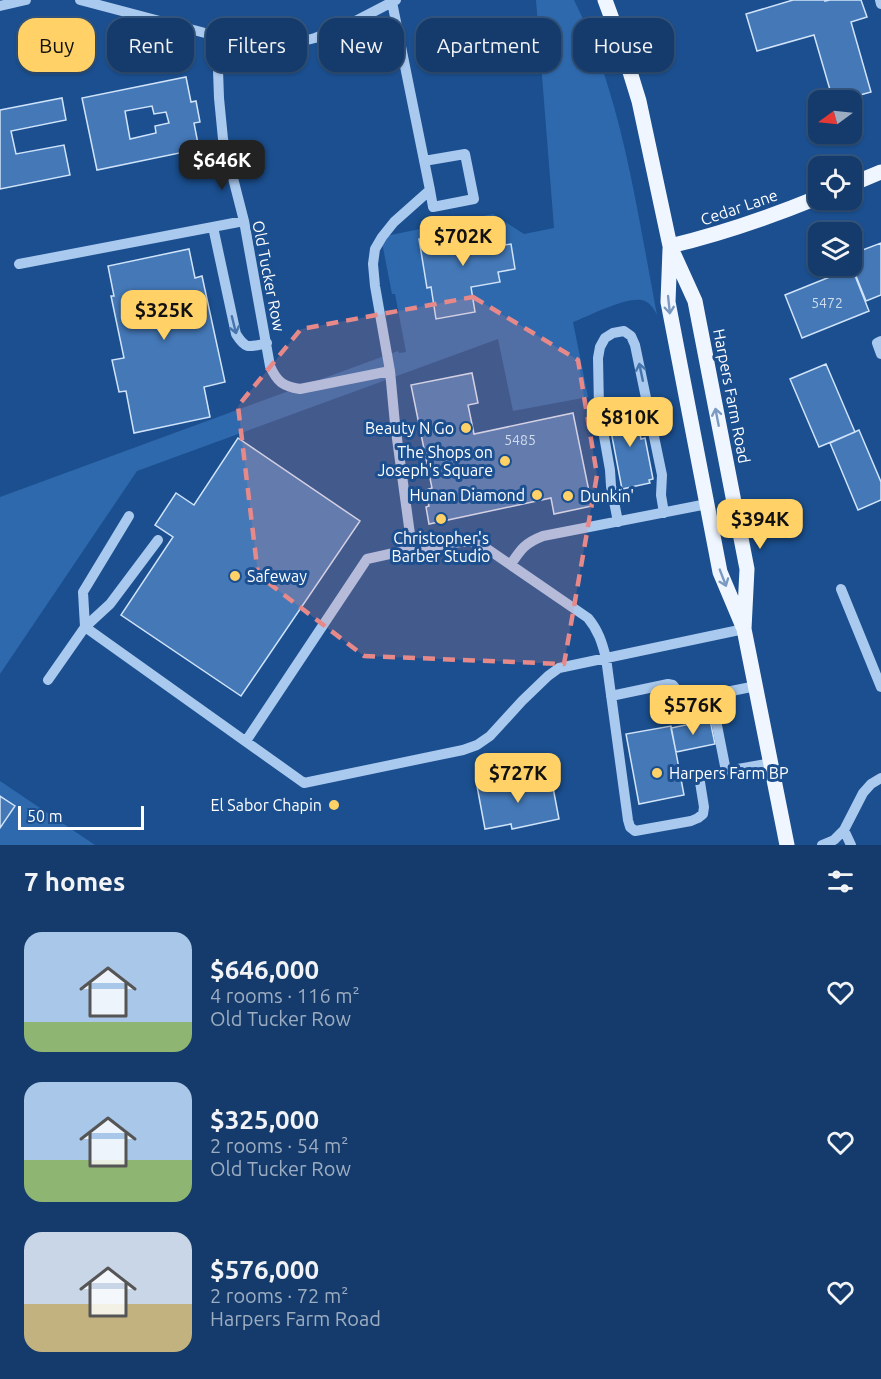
<!DOCTYPE html>
<meta charset="utf-8">
<style>
body{margin:0;font-family:Ubuntu,sans-serif;background:#214673;color:#f1f3f6;height:100vh;display:flex;flex-direction:column;font-size:22px;white-space:nowrap}
*{box-sizing:border-box;margin:0}
p{font-size:20px;color:#9dadc1}
.icon{flex:none;width:33px;height:33px;fill:none;stroke:currentColor;stroke-width:2;stroke-linecap:round;stroke-linejoin:round}
.map{position:relative;height:845px;overflow:hidden}
.sheet{display:flex;flex-direction:column;background:#143b6b;flex:1}
.sheet>*{flex:none}
.hud{position:absolute;left:18px;top:18px;width:846px;height:54px;display:flex;gap:12px}
.needle{width:39px;rotate:255deg}
.buttons{position:absolute;left:808px;top:90px;display:grid;gap:12px}
.buttons a{display:grid;place-items:center;width:54px;height:54px;border-radius:12px;background:#143b6b;box-shadow:0 2px 4px #0004,0 0 0 2px #33557e;font-size:30px}
.scale{position:absolute;left:18px;bottom:15px;width:126px;box-sizing:border-box;padding-left:6px;border:3px solid #fff;border-top:0;font-size:16px;line-height:21px;white-space:nowrap;color:#fff;-webkit-text-stroke:4px #1b4f8f;paint-order:stroke}
.price{position:absolute;translate:-50% -51px;padding:0 14px;border-radius:12px;background:#ffd166;color:#111;font-size:20px;line-height:39px;filter:drop-shadow(0 2px 3px #0008)}
.price::after{content:'';position:absolute;left:50%;top:36px;width:18px;height:14px;margin-left:-9px;background:inherit;clip-path:polygon(0 0,100% 0,50% 100%)}
.price.active{background:#222;color:#fff}
ul{padding:0;list-style:none}
li{display:flex;align-items:center;gap:18px;height:150px;padding:0 24px}
li span{display:grid;place-items:center;flex:none;width:168px;height:120px;border-radius:18px;color:#555}
li>.icon{margin-inline-start:auto}
span .icon{width:72px;height:72px;fill:#fffc;stroke-width:1}
li b{font-size:26px}
h2{display:flex;justify-content:space-between;align-items:center;height:72px;padding:0 24px;font-size:26px}
.pill{padding:0 21px;border-radius:18px;background:#143b6b;box-shadow:0 2px 4px #0004,0 0 0 2px #33557e;font-size:21px;line-height:54px}
.pill.active{background:#ffd166;color:#111}
.map>svg:first-child{display:block}
.green{fill:#2e69ad}
.building{fill:#4478b7;stroke:#cfe3fa;stroke-width:1.5;fill-rule:evenodd}
.lines{fill:none;stroke-linecap:round;stroke-linejoin:round}
.minor{stroke:#a9c9ee;stroke-width:10}
.major{stroke:#f0f6ff;stroke-width:15}
.oneway{stroke:#7b9ac1}
.oneway2{stroke:#4674ac}
.marked{fill:#e88989;fill-opacity:0.2;stroke:#e88989;stroke-width:4.5;stroke-dasharray:12 8;stroke-linejoin:round}
.poi-dot{fill:#ffd166;stroke:#1b4f8f;stroke-width:2}
.labels{text-anchor:middle;dominant-baseline:central;stroke-width:6;stroke-linejoin:round;paint-order:stroke}
.number-label{font-size:14px;fill:#d0dded}
.street-label{font-size:16px;fill:#fff;stroke:#1b4f8f}
.poi-label{font-size:16px;fill:#fff;stroke:#1b4f8f;text-anchor:end}
</style>
<div class="map">
<svg width="881" height="845" viewBox="0 0 881 845">
<rect width="100%" height="100%" fill="#1b4f8f"/>
<!-- green -->
<path class="green" d="M536,0H574C622,95 637,211 657,315C654,309 651,304 645,301C630,294 589,316 573,322L588,397L513,411L498,339L137,471L0,674V497L398,351L399,353L406,352L395,294H392L381,237L493,214L524,234L554,228Z
M0,781L95,845H0Z"/>
<!-- building -->
<path class="building" d="M793,0H825V1L830,0H861L867,17L851,22L871,92L842,100H833L814,35L757,51L746,14Z
M186,77L191,102L196,101L200,122L194,123L199,149L97,170L82,98ZM152,106L154,114L166,112L169,123L155,126L156,133L130,139L125,111Z
M62,98L66,120L11,131L16,154L64,145L70,175L0,189V110Z
M500,225L504,245L511,244L515,269L498,272L500,282L471,287L475,312L436,319L431,287L427,288L419,239Z
M881,243V295L866,301L852,266V254Z
M189,249L195,278L202,276L225,382L204,387L210,417L134,433L126,391L119,392L112,360L124,358L111,296H114L108,266Z
M852,268L869,311L802,338L785,295Z
M826,364L855,432L819,447L790,379Z
M472,373L478,403L468,405L474,434L573,413L592,506L554,514L551,498L429,524L426,507L429,506L426,490L432,488L411,385Z
M634,405L641,439L645,438L653,479L649,480L650,483L622,489L607,410Z
M859,430L881,482V500L858,510L830,443Z
M238,438L360,521L241,696L121,615L173,537L155,525L176,493L194,505Z
M710,720L715,744L676,752L671,728Z
M671,726L684,795L639,804L626,734Z
M551,777L559,819L512,829L511,824L485,829L477,786L503,781L504,787Z
M0,796L15,806L0,828Z"/>
<g class="lines">
<!-- minor -->
<path class="minor" d="M80,0L224,38L260,46H283L315,38L344,27L396,0
M880,0L881,4
M392,2L430,190L394,222L382,237L375,249L373,264L375,286L390,371L395,424L412,549L461,542H472L486,548L588,618C598,630 602,642 606,658L628,820L630,827L635,831L691,821L698,818L703,814L704,807L699,776L771,763
M0,6L26,0
M224,38L218,70L219,98L223,139L244,221L270,366C277,382 283,386 300,389L390,371
M424,161L465,154L474,199L433,207L430,190
M213,227L236,334C246,350 249,347 267,343
M19,264L244,221
M881,341L877,343L881,354
M618,522L611,486L610,470L599,408L598,358L600,347L605,338L613,333L624,331L631,336L635,345L662,475L661,495L664,513
M158,540L110,604L85,627L304,783L463,750L477,745L490,736L522,701L548,676L559,668L744,629
M511,564C521,549 525,543 543,536L707,504
M841,589L881,687
M48,680L85,627L83,592L129,516
M711,695L726,771
M611,696L668,684L673,685L681,695L687,700L756,686
M246,741L367,559L412,549
M844,830L851,845
M822,845L834,840L844,830L863,793L871,784L881,778"/>
<!-- major -->
<path class="major" d="M605,0L622,46L639,101L670,246L695,301L747,569L744,629
M852,184L881,172
M670,246C721,234 770,217 819,197
M670,249L668,302L720,572L744,629L787,845"/>
</g>
<!-- one-way arrows -->
<defs><path id="oneway-shaft" d="M-6 0H5M1.5-3L5.5 0L1.5 3" fill="none" stroke-width="1.6" stroke-linecap="round" stroke-linejoin="round" transform="scale(1.5)"/></defs>
<g class="oneway">
<use href="#oneway-shaft" transform="translate(669 305) rotate(84)"/>
<use href="#oneway-shaft" transform="translate(717 417) rotate(-101)"/>
<use href="#oneway-shaft" transform="translate(723 578) rotate(69)"/>
</g>
<g class="oneway2">
<use href="#oneway-shaft" transform="translate(234 325) rotate(76)"/>
<use href="#oneway-shaft" transform="translate(641 372) rotate(-102)"/>
</g>
<!-- marked area -->
<path class="marked" d="M473,297L578,360L597,475L564,664L364,656L258,575L238,406L301,329Z"/>
<!-- markers -->
<g class="poi-dot">
<circle cx="466" cy="428" r="6"/>
<circle cx="505" cy="461" r="6"/>
<circle cx="537" cy="495" r="6"/>
<circle cx="568" cy="496" r="6"/>
<circle cx="441" cy="519" r="6"/>
<circle cx="235" cy="576" r="6"/>
<circle cx="657" cy="773" r="6"/>
<circle cx="334" cy="805" r="6"/>
</g>
<g class="labels">
<!-- number labels -->
<g class="number-label">
<text x="827" y="303">5472</text>
<text x="520" y="440">5485</text>
</g>
<!-- street labels -->
<g class="street-label">
<text transform="translate(739 207) rotate(-19)">Cedar Lane</text>
<text transform="translate(269 276) rotate(79)">Old Tucker Row</text>
<text transform="translate(732 396) rotate(79)">Harpers Farm Road</text>
</g>
<!-- poi labels -->
<g class="poi-label">
<text x="454" y="428">Beauty N Go</text>
<text x="493" y="452">The Shops on<tspan x="493" dy="18">Joseph's Square</tspan></text>
<text x="525" y="495">Hunan Diamond</text>
<text x="580" y="496" text-anchor="start">Dunkin'</text>
<text x="441" y="538" text-anchor="middle">Christopher's<tspan x="441" dy="18">Barber Studio</tspan></text>
<text x="247" y="576" text-anchor="start">Safeway</text>
<text x="669" y="773" text-anchor="start">Harpers Farm BP</text>
<text x="322" y="805">El Sabor Chapin</text>
</g>
</g>
</svg>
<div class="buttons">
<a><svg class="needle" viewBox="-14 -14 28 28"><path d="M0-13l5 13h-10z" fill="#e53935"/><path d="M0 13l5-13h-10z" fill="#9dadc1"/></svg></a>
<a><svg class="icon" aria-label="locate" viewBox="0 0 24 24"><circle cx="12" cy="12" r="6"/><path d="M12 2v4M12 18v4M2 12h4M18 12h4"/></svg></a>
<a><svg class="icon" aria-label="layers" viewBox="0 0 24 24"><path d="M12 4l9 5-9 5-9-5zM3 14l9 5 9-5"/></svg></a>
</div>
<div class="scale">50 m</div>
<b class="price active" style="left:222px;top:191px">$646K</b>
<b class="price" style="left:463px;top:267px">$702K</b>
<b class="price" style="left:164px;top:341px">$325K</b>
<b class="price" style="left:630px;top:448px">$810K</b>
<b class="price" style="left:760px;top:550px">$394K</b>
<b class="price" style="left:693px;top:736px">$576K</b>
<b class="price" style="left:518px;top:804px">$727K</b>
<div class="hud">
<a class="pill active">Buy</a>
<a class="pill">Rent</a>
<a class="pill">Filters</a>
<a class="pill">New</a>
<a class="pill">Apartment</a>
<a class="pill">House</a>
</div>
</div>
<section class="sheet">
<h2>7 homes<svg class="icon" aria-label="filters" viewBox="0 0 24 24"><path d="M4 7h16M4 17h16"/><circle cx="9" cy="7" r="2"/><circle cx="15" cy="17" r="2"/></svg></h2>
<ul>
<li><span style="background:linear-gradient(#a9c7e8 75%,#8fb573 0)"><svg class="icon" aria-label="home" viewBox="0 0 24 24"><path d="M3 11l9-7 9 7M6 9v11h12V9"/></svg></span><div><b>$646,000</b><p>4 rooms · 116 m²</p><p>Old Tucker Row</p></div><svg class="icon" aria-label="heart" viewBox="0 0 24 24"><path d="M12 20l-8-8c-3-5 5-10 8-4 3-6 11-1 8 4z"/></svg></li>
<li><span style="background:linear-gradient(#a9c7e8 65%,#8fb573 0)"><svg class="icon" aria-label="home" viewBox="0 0 24 24"><path d="M3 11l9-7 9 7M6 9v11h12V9"/></svg></span><div><b>$325,000</b><p>2 rooms · 54 m²</p><p>Old Tucker Row</p></div><svg class="icon" aria-label="heart" viewBox="0 0 24 24"><path d="M12 20l-8-8c-3-5 5-10 8-4 3-6 11-1 8 4z"/></svg></li>
<li><span style="background:linear-gradient(#c9d6e8 60%,#c2b280 0)"><svg class="icon" aria-label="home" viewBox="0 0 24 24"><path d="M3 11l9-7 9 7M6 9v11h12V9"/></svg></span><div><b>$576,000</b><p>2 rooms · 72 m²</p><p>Harpers Farm Road</p></div><svg class="icon" aria-label="heart" viewBox="0 0 24 24"><path d="M12 20l-8-8c-3-5 5-10 8-4 3-6 11-1 8 4z"/></svg></li>
</ul>
</section>
